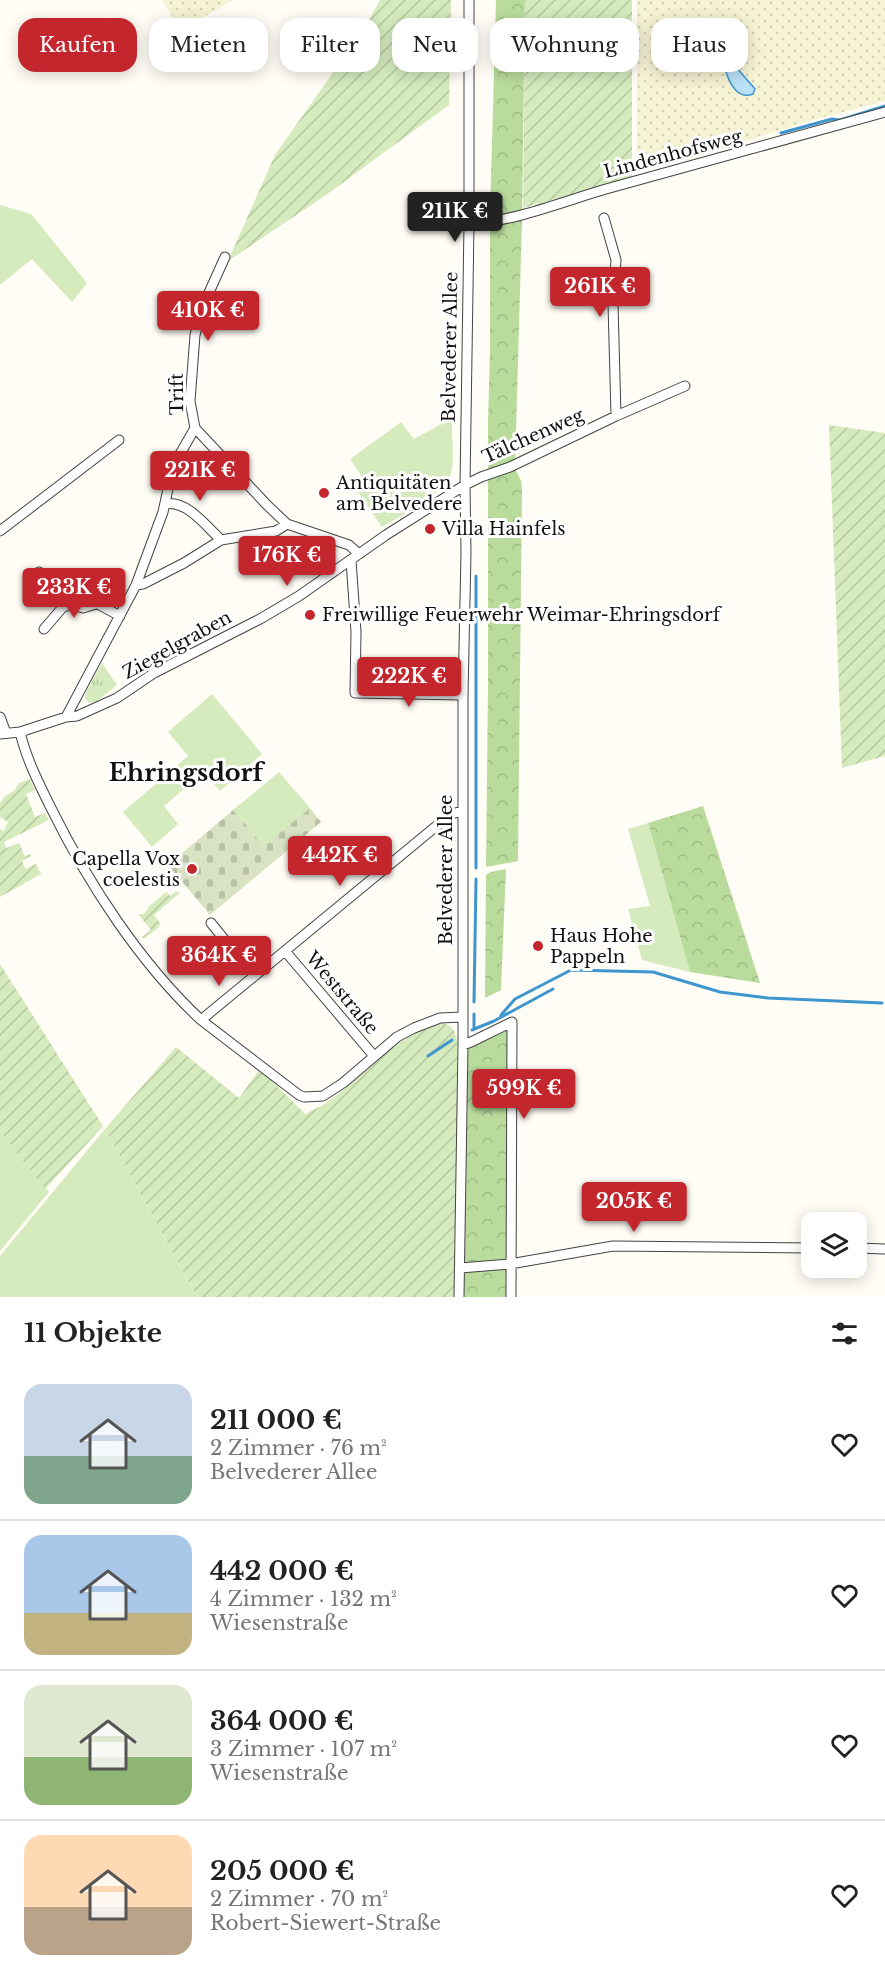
<!DOCTYPE html>
<html lang="de">
<meta charset="utf-8">
<style>
body{margin:0;font-family:"Libre Baskerville",serif;background:#f2f2f2;color:#222;height:100vh;display:flex;flex-direction:column;font-size:22px;white-space:nowrap}
*{box-sizing:border-box;margin:0}
p{font-size:20px;color:#767676}
.icon{flex:none;width:33px;height:33px;fill:none;stroke:currentColor;stroke-width:2;stroke-linecap:round;stroke-linejoin:round}
.map{position:relative;height:1297px;overflow:hidden}
.sheet{display:flex;flex-direction:column;background:#fff;flex:1}
.sheet>*{flex:none}
.guide{position:absolute;left:18px;top:18px;width:849px;height:54px;display:flex;gap:12px}
.fabs{position:absolute;left:801px;top:1212px;display:grid;gap:12px}
.fabs a{display:grid;place-items:center;width:66px;height:66px;border-radius:12px;background:#fff;box-shadow:0 3px 15px #0003;font-size:30px}
.price{position:absolute;translate:-50% -51px;padding:0 14px;border-radius:6px;background:#c4262e;color:#fff;font-size:20px;line-height:39px;filter:drop-shadow(0 2px 3px #0008)}
.price::after{content:'';position:absolute;left:50%;top:36px;width:18px;height:14px;margin-left:-9px;background:inherit;clip-path:polygon(0 0,100% 0,50% 100%)}
.price.active{background:#222;color:#fff}
ul{padding:0;list-style:none}
li{display:flex;align-items:center;gap:18px;height:150px;padding:0 24px}
li+li{border-top:2px solid #e0e0e0}
li span{display:grid;place-items:center;flex:none;width:168px;height:120px;border-radius:18px;color:#555}
li>.icon{margin-inline-start:auto}
span .icon{width:72px;height:72px;fill:#fffc;stroke-width:1}
li b{font-size:26px}
h2{display:flex;justify-content:space-between;align-items:center;height:72px;padding:0 24px;font-size:26px}
.tag{padding:0 21px;border-radius:18px;background:#fff;box-shadow:0 3px 15px #0003;font-size:21px;line-height:54px}
.tag.active{background:#c4262e;color:#fff}
.map>svg:first-child{display:block}
.farmland{fill:url(#farmland-dots)}
.grass{fill:#d5ebbd}
.forest{fill:url(#forest-crowns)}
.cemetery{fill:url(#cemetery-stones)}
.park{fill:url(#park-tufts)}
.garden{fill:url(#garden-furrows)}
.water{fill:#b9e0f7;stroke:#3f96cf;stroke-width:1.5}
.lines{fill:none;stroke-linecap:round;stroke-linejoin:round}
.stream{stroke:#3f96cf;stroke-width:3}
.minor-casing{stroke:#444;stroke-width:11}
.minor{stroke:#fff;stroke-width:9}
.poi-dot{fill:#c4262e;stroke:#fff;stroke-width:2}
.labels{text-anchor:middle;dominant-baseline:central;stroke-width:6;stroke-linejoin:round;paint-order:stroke}
.street-label{font-size:18px;fill:#111;stroke:#fff}
.poi-label{font-size:18px;fill:#111;stroke:#fff;text-anchor:start}
.district-label{font-size:24px;font-weight:bold;fill:#111;stroke:#fff}
</style>
<div class="map">
<svg width="885" height="1297" viewBox="0 0 885 1297">
<defs>
<pattern id="farmland-dots" width="8" height="8" patternUnits="userSpaceOnUse" patternTransform="scale(1.5)"><rect width="8" height="8" fill="#f6f3d4"/><path d="M2 2h.1M6 6h.1" fill="none" stroke="#d2cfb5" stroke-width="1.8" stroke-linecap="round"/></pattern>
<pattern id="forest-crowns" width="20" height="18" patternUnits="userSpaceOnUse" patternTransform="scale(1.5)"><rect width="20" height="18" fill="#b9dc9c"/><path d="M2 6a3 3 0 1 1 6 0M12 15a3 3 0 1 1 6 0" fill="none" stroke="#9ebc85"/></pattern>
<pattern id="cemetery-stones" width="16" height="16" patternUnits="userSpaceOnUse" patternTransform="scale(1.5)"><rect width="16" height="16" fill="#d9e3c4"/><path d="M2 7V4a2 2 0 0 1 4 0v3zM10 15v-3a2 2 0 0 1 4 0v3z" fill="#b9c2a7"/></pattern>
<pattern id="park-tufts" width="24" height="20" patternUnits="userSpaceOnUse" patternTransform="scale(1.5)"><rect width="24" height="20" fill="#d5ebbd"/><path d="M3 7l-1-3M5 7V3M7 7l1-3M15 17l-1-3M17 17v-4M19 17l1-3" fill="none" stroke="#b6c8a1"/></pattern>
<pattern id="garden-furrows" width="10" height="10" patternUnits="userSpaceOnUse" patternTransform="scale(1.5)"><rect width="10" height="10" fill="#d5ebbd"/><path d="M-1 1l2-2M0 10L10 0M9 11l2-2" fill="none" stroke="#b6c8a1"/></pattern>
</defs>
<rect width="100%" height="100%" fill="#fffdf5"/>
<!-- farmland -->
<path class="farmland" d="M162,0H233L181,30Z
M637,0H885V101L806,122L687,160L637,167Z"/>
<!-- grass -->
<path class="grass" d="M0,205L31,214L87,283L72,302L32,259L0,285Z
M452,418C451,435 455,458 451,474C447,492 398,517 382,527L355,488L365,481L350,459L401,422L414,439Z
M212,694L262,754L220,791L204,772L164,806L178,824L152,847L123,812L188,756L168,732Z
M279,772L310,808L264,847L233,810Z
M648,823L690,972L642,960L628,909L650,906L628,829Z
M105,1129L197,1297H0V1256Z
M0,1131L49,1192L0,1251Z"/>
<!-- forest -->
<path class="forest" d="M496,0H525L522,219L515,468L521,481L522,488L518,861L486,867L488,687V422L490,350V216Z
M703,806L760,983L690,972L648,823Z
M506,869L501,990L485,998L486,875L491,872Z
M509,1025L507,1297H463L466,1048Z"/>
<!-- cemetery -->
<path class="cemetery" d="M310,808L321,822L210,915L168,865L233,810L264,846Z"/>
<!-- park -->
<path class="park" d="M102,663L117,685L97,701L89,703L85,698V694Z"/>
<!-- garden -->
<path class="garden" d="M380,0H451L449,105L326,195L228,261L275,155L365,27Z
M525,0H632V178L523,208Z
M829,425L885,433V756L842,768Z
M30,779L35,790L26,794L35,817L45,813L49,820L4,842L6,848L19,843L25,856L30,854L31,856L22,861L25,869L36,864L41,874L0,897V829L4,831L8,822L0,817V803L5,796L14,791L19,783Z
M176,891L180,893L154,915L160,923L159,927L144,939L142,937L151,930L138,914H144L148,909L147,908L166,892L170,896Z
M0,964L103,1126L45,1189L0,1131Z
M440,1023C452,1024 455,1030 457,1041V1297H197L105,1129L176,1047L239,1098L260,1069L305,1114C312,1110 320,1107 326,1103C367,1075 390,1038 440,1023Z"/>
<!-- water -->
<path class="water" d="M730,66L736,67L755,89L753,94C738,100 730,84 726,72Z"/>
<g class="lines">
<!-- stream -->
<path class="stream" d="M781,133L832,119L840,120L885,106
M476,576V868
M474,1002L476,879
M474,1014V1029
M501,1015L515,999L571,970L653,972L720,992L768,998L882,1003
M472,1030L494,1021L553,989
M428,1056L452,1040"/>
<!-- minor casing -->
<g class="minor-casing">
<path id="minor" d="M604,218L616,260L613,304L616,416
M469,224C516,221 561,202 606,189C699,163 792,138 885,112
M195,428L267,505L287,524L349,545L359,554
M195,428L190,401L195,335L202,308L225,257
M165,504C187,500 206,526 221,540
M0,531L119,440
M351,560L356,632L355,693L463,695
M39,572L120,616
M136,585L143,584L184,563L221,540L276,531L287,524
M44,629L63,607L71,605L83,608L96,604
M0,717L6,733
M66,717L136,585L163,512L173,466L195,428
M20,732C26,758 39,784 51,808C88,883 140,963 201,1020L299,1095L304,1097L323,1096L343,1083L397,1037L414,1028L440,1018L462,1017
M0,734L20,732L66,717L77,716L117,698L154,673L260,619L299,596L386,535L465,485L481,477L510,467L616,416L685,386
M211,923L254,976
M285,951L374,1056
M201,1020L451,814L463,811
M463,1045L471,1042L512,1022L511,1297
M856,1248L885,1249
M460,1268L510,1264L613,1246L812,1248
M459,1297L463,1045V695L466,552L465,485L469,224V0"/>
</g>
<!-- minor -->
<use href="#minor" class="minor"/>
</g>
<!-- markers -->
<g class="poi-dot">
<circle cx="324" cy="493" r="6"/>
<circle cx="430" cy="529" r="6"/>
<circle cx="310" cy="615" r="6"/>
<circle cx="192" cy="869" r="6"/>
<circle cx="538" cy="946" r="6"/>
</g>
<g class="labels">
<!-- street labels -->
<g class="street-label">
<text transform="translate(673 154) rotate(-15)">Lindenhofsweg</text>
<text transform="translate(450 347) rotate(-89)">Belvederer Allee</text>
<text transform="translate(177 394) rotate(-91)">Trift</text>
<text transform="translate(533 436) rotate(-24)">Tälchenweg</text>
<text transform="translate(177 645) rotate(-29)">Ziegelgraben</text>
<text transform="translate(446 870) rotate(-90)">Belvederer Allee</text>
<text transform="translate(342 993) rotate(50)">Weststraße</text>
</g>
<!-- poi labels -->
<g class="poi-label">
<text x="336" y="483">Antiquitäten<tspan x="336" dy="21">am Belvedere</tspan></text>
<text x="442" y="529">Villa Hainfels</text>
<text x="322" y="615">Freiwillige Feuerwehr Weimar-Ehringsdorf</text>
<text x="180" y="859" text-anchor="end">Capella Vox<tspan x="180" dy="21">coelestis</tspan></text>
<text x="550" y="936">Haus Hohe<tspan x="550" dy="21">Pappeln</tspan></text>
</g>
<!-- district labels -->
<g class="district-label">
<text x="186" y="772">Ehringsdorf</text>
</g>
</g>
</svg>
<div class="fabs">
<a><svg class="icon" aria-label="layers" viewBox="0 0 24 24"><path d="M12 4l9 5-9 5-9-5zM3 14l9 5 9-5"/></svg></a>
</div>
<b class="price active" style="left:455px;top:243px">211K €</b>
<b class="price" style="left:600px;top:318px">261K €</b>
<b class="price" style="left:208px;top:342px">410K €</b>
<b class="price" style="left:200px;top:502px">221K €</b>
<b class="price" style="left:287px;top:587px">176K €</b>
<b class="price" style="left:74px;top:619px">233K €</b>
<b class="price" style="left:409px;top:708px">222K €</b>
<b class="price" style="left:340px;top:887px">442K €</b>
<b class="price" style="left:219px;top:987px">364K €</b>
<b class="price" style="left:524px;top:1120px">599K €</b>
<b class="price" style="left:634px;top:1233px">205K €</b>
<div class="guide">
<a class="tag active">Kaufen</a>
<a class="tag">Mieten</a>
<a class="tag">Filter</a>
<a class="tag">Neu</a>
<a class="tag">Wohnung</a>
<a class="tag">Haus</a>
</div>
</div>
<section class="sheet">
<h2>11 Objekte<svg class="icon" aria-label="filters" viewBox="0 0 24 24"><path d="M4 7h16M4 17h16"/><circle cx="9" cy="7" r="2"/><circle cx="15" cy="17" r="2"/></svg></h2>
<ul>
<li><span style="background:linear-gradient(#c9d6e8 60%,#7fa58c 0)"><svg class="icon" aria-label="home" viewBox="0 0 24 24"><path d="M3 11l9-7 9 7M6 9v11h12V9"/></svg></span><div><b>211 000 €</b><p>2 Zimmer · 76 m²</p><p>Belvederer Allee</p></div><svg class="icon" aria-label="heart" viewBox="0 0 24 24"><path d="M12 20l-8-8c-3-5 5-10 8-4 3-6 11-1 8 4z"/></svg></li>
<li><span style="background:linear-gradient(#a9c7e8 65%,#c2b280 0)"><svg class="icon" aria-label="home" viewBox="0 0 24 24"><path d="M3 11l9-7 9 7M6 9v11h12V9"/></svg></span><div><b>442 000 €</b><p>4 Zimmer · 132 m²</p><p>Wiesenstraße</p></div><svg class="icon" aria-label="heart" viewBox="0 0 24 24"><path d="M12 20l-8-8c-3-5 5-10 8-4 3-6 11-1 8 4z"/></svg></li>
<li><span style="background:linear-gradient(#dfe7d0 60%,#8fb573 0)"><svg class="icon" aria-label="home" viewBox="0 0 24 24"><path d="M3 11l9-7 9 7M6 9v11h12V9"/></svg></span><div><b>364 000 €</b><p>3 Zimmer · 107 m²</p><p>Wiesenstraße</p></div><svg class="icon" aria-label="heart" viewBox="0 0 24 24"><path d="M12 20l-8-8c-3-5 5-10 8-4 3-6 11-1 8 4z"/></svg></li>
<li><span style="background:linear-gradient(#ffd9b3 60%,#b9a48a 0)"><svg class="icon" aria-label="home" viewBox="0 0 24 24"><path d="M3 11l9-7 9 7M6 9v11h12V9"/></svg></span><div><b>205 000 €</b><p>2 Zimmer · 70 m²</p><p>Robert-Siewert-Straße</p></div><svg class="icon" aria-label="heart" viewBox="0 0 24 24"><path d="M12 20l-8-8c-3-5 5-10 8-4 3-6 11-1 8 4z"/></svg></li>
</ul>
</section>
